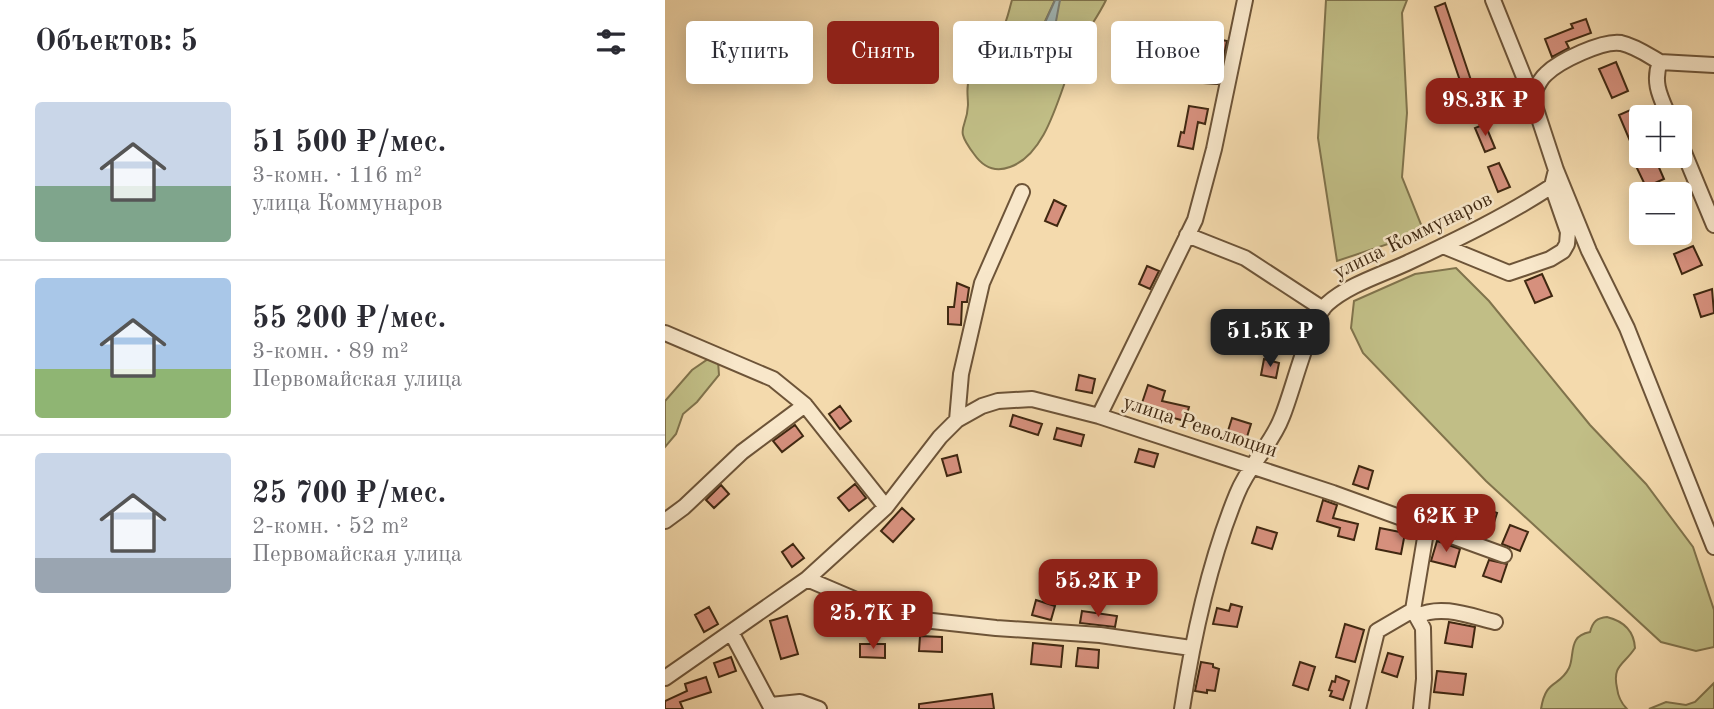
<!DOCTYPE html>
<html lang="ru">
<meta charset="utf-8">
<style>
body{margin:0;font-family:"Old Standard TT",serif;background:#f2f2f3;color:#2b2b33;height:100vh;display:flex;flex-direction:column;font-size:26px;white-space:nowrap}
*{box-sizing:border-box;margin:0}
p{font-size:23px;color:#7c7c81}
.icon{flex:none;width:38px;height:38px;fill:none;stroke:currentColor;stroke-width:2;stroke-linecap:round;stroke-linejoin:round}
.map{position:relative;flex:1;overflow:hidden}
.side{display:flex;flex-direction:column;background:#fff;width:665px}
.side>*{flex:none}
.guide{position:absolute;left:21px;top:21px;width:665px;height:63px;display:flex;gap:14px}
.tools{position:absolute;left:964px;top:105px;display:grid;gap:14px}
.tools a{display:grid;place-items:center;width:63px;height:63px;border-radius:7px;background:#fff;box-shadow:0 4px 18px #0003;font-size:35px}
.price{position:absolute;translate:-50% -60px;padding:0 16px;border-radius:14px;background:#8f2418;color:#fff;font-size:23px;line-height:46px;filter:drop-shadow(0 2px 4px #0008)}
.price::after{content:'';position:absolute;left:50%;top:42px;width:21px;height:16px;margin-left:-10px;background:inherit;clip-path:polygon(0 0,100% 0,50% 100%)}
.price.selected{background:#222;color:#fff}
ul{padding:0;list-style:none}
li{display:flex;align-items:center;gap:21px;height:175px;padding:0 35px}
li+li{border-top:2px solid #e1e1e2}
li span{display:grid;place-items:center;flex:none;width:196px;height:140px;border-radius:7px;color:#555}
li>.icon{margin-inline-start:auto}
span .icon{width:84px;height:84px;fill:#fffc;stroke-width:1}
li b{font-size:30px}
h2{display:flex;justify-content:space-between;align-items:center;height:84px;padding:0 35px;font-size:30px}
.chip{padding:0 24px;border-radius:7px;background:#fff;box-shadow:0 4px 18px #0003;font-size:24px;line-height:63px}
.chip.selected{background:#8f2418;color:#fff}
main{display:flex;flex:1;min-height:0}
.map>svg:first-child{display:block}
.green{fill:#c1be86;stroke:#80734c;stroke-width:2}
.water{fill:#a2b7b6;stroke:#7b7e74;stroke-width:2}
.building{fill:#d6907d;stroke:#402811;stroke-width:2}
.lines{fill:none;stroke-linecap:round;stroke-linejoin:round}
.minor-casing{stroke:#6d5438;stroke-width:18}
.minor{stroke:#f8e7ca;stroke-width:14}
.labels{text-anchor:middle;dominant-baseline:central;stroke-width:5;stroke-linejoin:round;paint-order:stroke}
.street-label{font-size:21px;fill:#402811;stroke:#f8e7ca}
</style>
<main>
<section class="side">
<h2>Объектов: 5<svg class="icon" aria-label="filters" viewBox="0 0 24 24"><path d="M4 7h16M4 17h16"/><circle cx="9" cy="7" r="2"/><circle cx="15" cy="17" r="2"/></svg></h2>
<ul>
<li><span style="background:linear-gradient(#c9d6e8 60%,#7fa58c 0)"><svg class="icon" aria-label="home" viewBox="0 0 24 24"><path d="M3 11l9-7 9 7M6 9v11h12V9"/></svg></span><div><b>51 500 ₽/мес.</b><p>3-комн. · 116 m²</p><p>улица Коммунаров</p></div></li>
<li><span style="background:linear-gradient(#a9c7e8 65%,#8fb573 0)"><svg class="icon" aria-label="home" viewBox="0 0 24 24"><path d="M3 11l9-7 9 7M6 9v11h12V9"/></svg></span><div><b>55 200 ₽/мес.</b><p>3-комн. · 89 m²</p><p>Первомайская улица</p></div></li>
<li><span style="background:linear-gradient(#c9d6e8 75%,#9aa5b1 0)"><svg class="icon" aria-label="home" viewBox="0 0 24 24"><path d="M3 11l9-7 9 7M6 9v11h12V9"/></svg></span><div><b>25 700 ₽/мес.</b><p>2-комн. · 52 m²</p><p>Первомайская улица</p></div></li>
</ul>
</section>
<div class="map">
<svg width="1049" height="709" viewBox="0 0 1049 709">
<rect width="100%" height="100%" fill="#f4daad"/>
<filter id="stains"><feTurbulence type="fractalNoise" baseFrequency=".00286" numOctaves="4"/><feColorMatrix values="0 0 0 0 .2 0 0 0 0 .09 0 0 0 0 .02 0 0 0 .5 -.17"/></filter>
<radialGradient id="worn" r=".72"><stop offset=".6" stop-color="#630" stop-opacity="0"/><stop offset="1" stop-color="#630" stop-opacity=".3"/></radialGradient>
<!-- green -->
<path class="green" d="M347,0H390L376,30L395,0H441C433,17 420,33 412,51C395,86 385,153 345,167C329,173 318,167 309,154C288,126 302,131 303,105C303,96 301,88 304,79C309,60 327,46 337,30C342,22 344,10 347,0Z
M661,0H742L737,13L742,113L737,177L759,232L672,261L653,138Z
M791,268L824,301L925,425L981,484L1028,547L1049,610V647L1031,651L996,642L821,481L698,353L686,328L689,301L750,274Z
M46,357L53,361L54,375L32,402L18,414L11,434L0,447V401L27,370Z
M942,617C958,621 969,631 970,648C959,665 947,665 952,688C953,696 956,703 962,709H876C881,678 894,688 904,668C908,660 906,648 911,640C914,635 920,633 925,632C928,621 932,618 942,617Z
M1049,683V709H984L1001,702L1021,705L1030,702Z"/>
<!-- water -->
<path class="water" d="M390,0H395L385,53L380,60L372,57C372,36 382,19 390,0Z"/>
<!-- building -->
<path class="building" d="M780,3L816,110L806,113L770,7Z
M921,19L926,33L901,42L904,48L887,57L880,39L908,28L906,24Z
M544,37L562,41L553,84L539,83L542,61L539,60Z
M951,62L963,91L947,98L934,69Z
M524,106L543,109L540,124L533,122L528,149L513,146L516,132L519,133Z
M970,108L976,123V136L965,141L954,115Z
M820,124L830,148L820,152L810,128Z
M989,156L999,179L981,187L970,164Z
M834,163L845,187L833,192L823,167Z
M389,200L401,206L392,226L380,221Z
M1028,246L1037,265L1017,274L1009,254Z
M482,266L494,271L485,289L474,284Z
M877,274L887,296L870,303L860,281Z
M292,283L304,288L302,302H297L296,325L283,324V307H289Z
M1047,289L1049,313L1036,317L1029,295Z
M599,359L614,363L611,378L596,375Z
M414,375L430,379L427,393L411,390Z
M483,385L500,391L497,401L524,407L520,421L493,414L492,418L474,412Z
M175,406L186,421L175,429L164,414Z
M348,415L377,424L373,435L345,426Z
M567,418L586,424L581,440L562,434Z
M130,425L138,436L117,452L108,441Z
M392,428L419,435L416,446L389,439Z
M474,449L493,454L489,467L470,462Z
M292,455L296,472L282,476L277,459Z
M694,466L708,471L703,489L688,484Z
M190,484L201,498L184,511L173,498Z
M56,485L64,494L49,508L41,500Z
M658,500L672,505L668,518L693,524L689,540L673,536L675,528L652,521Z
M811,506L832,513L826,532L805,526Z
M237,508L249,519L228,542L216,531Z
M845,525L863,532L855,551L837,544Z
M592,527L612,533L607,549L587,543Z
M715,528L740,533L736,554L711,549Z
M772,541L795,549L790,567L766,561Z
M128,544L139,558L127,567L117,552Z
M824,560L842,564L836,582L818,576Z
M371,600L390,606L386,620L367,615Z
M566,604L577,607L572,627L548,624L552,608L564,611Z
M44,607L53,624L39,632L30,615Z
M417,611L452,616L450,627L415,623Z
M122,616L133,654L116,659L105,621Z
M784,622L810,627L807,647L780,643Z
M680,624L699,630L690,662L671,657Z
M255,636L277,637V652L254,651Z
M368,643L398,646L396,667L366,664Z
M195,644H220V658L195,657Z
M413,648L434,650L433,668L411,666Z
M723,653L738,657L732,677L717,672Z
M66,657L71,671L54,677L49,663Z
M536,662L548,664V667L554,669L550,691L542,690V693L530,691Z
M635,662L650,667L643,690L628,685Z
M772,671L801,674L798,695L769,692Z
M671,676L684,681L678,700L665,696L667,691L664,690L667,681L670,682Z
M41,677L46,692L15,702L18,709H0V701L22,691L20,684Z
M327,694L329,709H254V704Z"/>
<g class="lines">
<!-- minor casing -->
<g class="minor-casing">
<path id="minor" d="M828,0L867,97L891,170L924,251L962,328L1049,547
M867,97C871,89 874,80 881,74C894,61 938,40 956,43C970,46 983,55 995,62
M1004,117C996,98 987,83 995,62L1049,65
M1015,143L1049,225
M522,235L580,258L658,309
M778,246L844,273L885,259L898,251L902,244L903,232L887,186
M0,333L108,379L140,405L221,507
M434,416L530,220L549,149L580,0
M292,420L296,374L317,283L357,192
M0,521L19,507L77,452L140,405
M142,579L231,617L331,628L435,635L526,648
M748,610L758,628L759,679L756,709
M752,616C777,604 805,616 830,622
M66,632L107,709
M0,678L142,579L221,507L275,437L292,420L317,406L333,401L367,399L434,416L668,493L839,555
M106,705L135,702L154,709
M517,709C528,637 544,562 572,494C584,464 606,446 617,417C628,391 644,321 662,304C683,285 716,275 742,263C791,240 841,216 887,186L891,170
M693,709L712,631L748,610L762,526"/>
</g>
<!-- minor -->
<use href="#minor" class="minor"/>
</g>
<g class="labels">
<!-- street labels -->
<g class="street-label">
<text transform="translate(748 236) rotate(-26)">улица Коммунаров</text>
<text transform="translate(535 427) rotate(18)">улица Революции</text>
</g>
</g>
<rect width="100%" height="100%" filter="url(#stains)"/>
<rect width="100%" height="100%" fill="url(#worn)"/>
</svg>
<div class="tools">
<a>+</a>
<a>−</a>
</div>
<b class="price" style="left:820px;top:138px">98.3K ₽</b>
<b class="price selected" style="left:605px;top:369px">51.5K ₽</b>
<b class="price" style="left:781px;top:554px">62K ₽</b>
<b class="price" style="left:433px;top:619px">55.2K ₽</b>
<b class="price" style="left:208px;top:651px">25.7K ₽</b>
<div class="guide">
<a class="chip">Купить</a>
<a class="chip selected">Снять</a>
<a class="chip">Фильтры</a>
<a class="chip">Новое</a>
</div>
</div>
</main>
